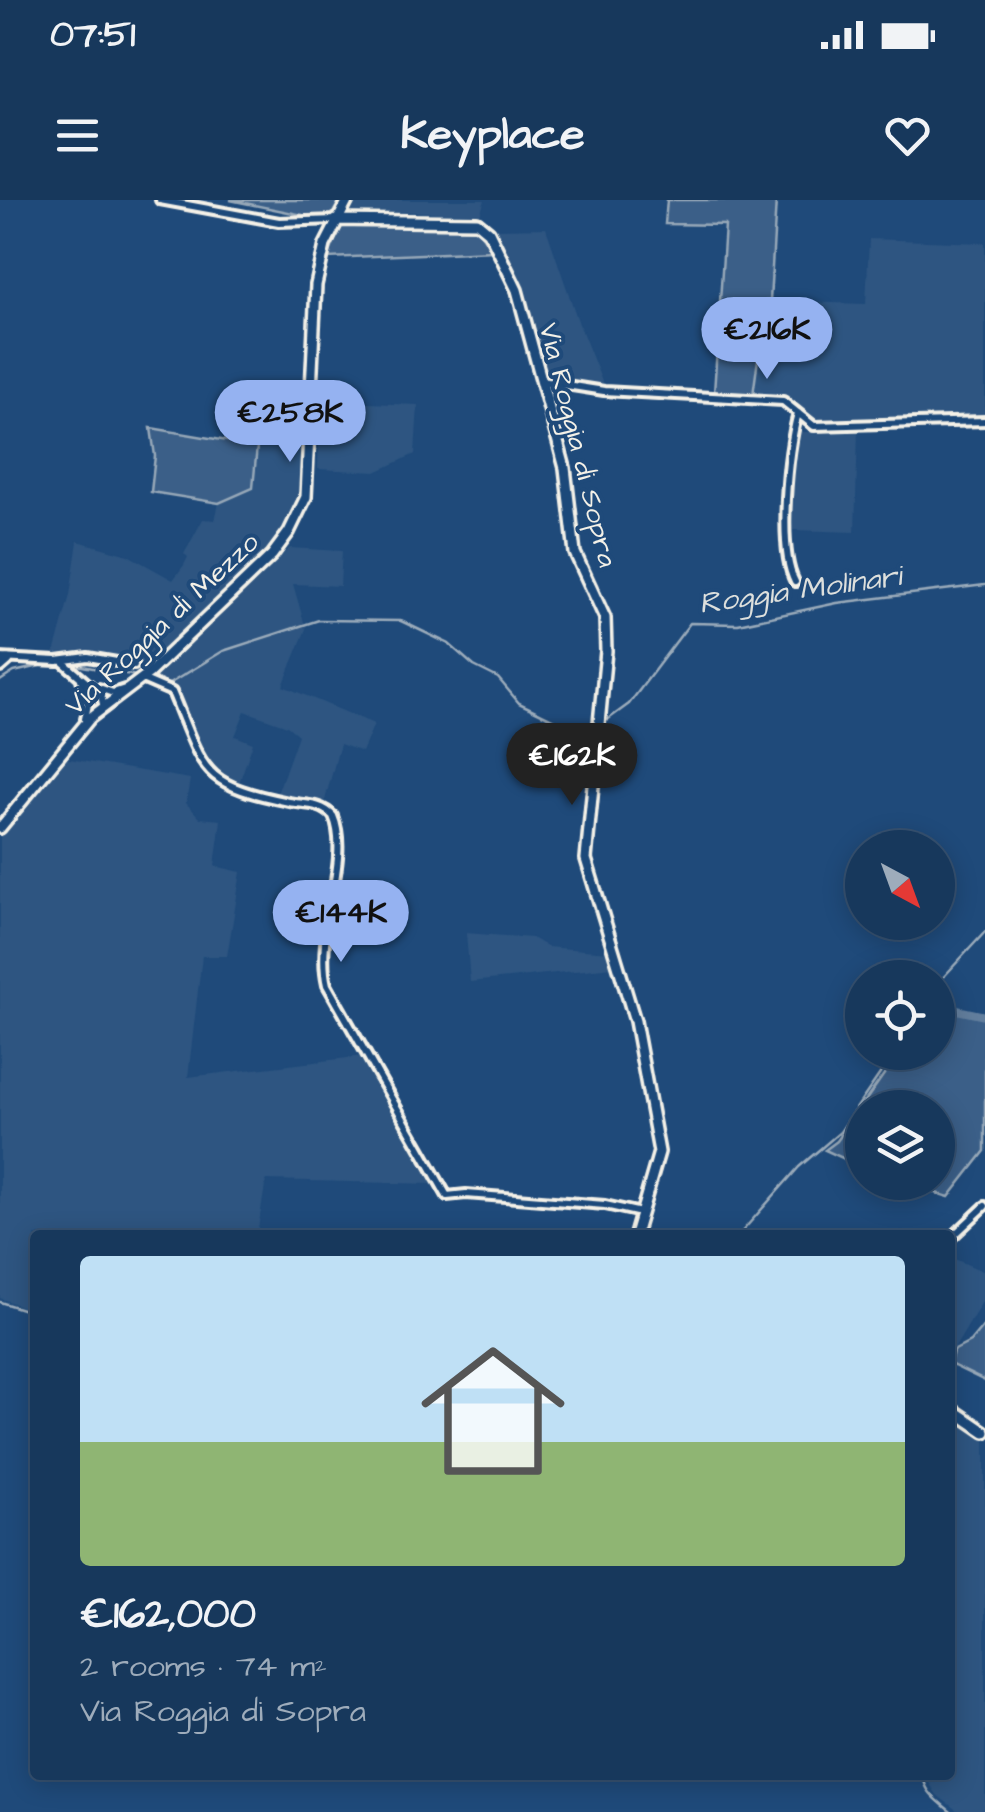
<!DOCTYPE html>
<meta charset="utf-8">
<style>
body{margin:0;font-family:"Architects Daughter",sans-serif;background:#203f62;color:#f1f3f6;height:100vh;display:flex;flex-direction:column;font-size:38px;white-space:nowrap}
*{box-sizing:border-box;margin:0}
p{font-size:32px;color:#9eacbb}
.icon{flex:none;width:55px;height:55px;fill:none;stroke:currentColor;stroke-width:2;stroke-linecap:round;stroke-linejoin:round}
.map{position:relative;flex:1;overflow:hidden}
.side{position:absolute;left:30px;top:1030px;width:925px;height:550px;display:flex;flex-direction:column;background:#17385c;border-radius:10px;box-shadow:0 5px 25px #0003,0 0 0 2px #365272}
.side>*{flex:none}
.needle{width:65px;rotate:139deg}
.fabs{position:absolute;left:845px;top:630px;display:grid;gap:20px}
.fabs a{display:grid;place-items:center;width:110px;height:110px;border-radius:50%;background:#17385c;box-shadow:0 5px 25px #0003,0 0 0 2px #365272;font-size:50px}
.price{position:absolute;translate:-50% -85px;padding:0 22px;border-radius:35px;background:#95b2f1;color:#111;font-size:32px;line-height:65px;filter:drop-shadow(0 2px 5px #0008)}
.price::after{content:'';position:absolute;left:50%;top:60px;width:30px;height:22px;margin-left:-15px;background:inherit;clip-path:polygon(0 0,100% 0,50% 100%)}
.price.current{background:#222;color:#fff}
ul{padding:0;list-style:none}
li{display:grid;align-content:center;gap:20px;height:530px;padding:0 50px}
li span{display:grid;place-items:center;height:310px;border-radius:10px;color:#555}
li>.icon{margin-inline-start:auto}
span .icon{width:180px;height:180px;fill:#fffc;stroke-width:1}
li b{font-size:42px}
.status{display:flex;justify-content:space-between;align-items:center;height:70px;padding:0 50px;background:#17385c;direction:ltr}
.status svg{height:28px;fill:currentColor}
header{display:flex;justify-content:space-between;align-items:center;height:130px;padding:0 50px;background:#17385c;font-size:45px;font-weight:700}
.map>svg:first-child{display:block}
.built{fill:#2d5581}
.green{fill:#3a5f88;stroke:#97a8b8;stroke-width:2.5}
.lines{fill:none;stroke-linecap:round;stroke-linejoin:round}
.stream{stroke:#9cacbb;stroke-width:2.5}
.canal{stroke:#627e9d;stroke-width:8}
.minor-casing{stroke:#f4f1e8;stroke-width:14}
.tertiary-casing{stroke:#f4f1e8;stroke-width:16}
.minor{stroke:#1f4a7a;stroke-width:6}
.tertiary{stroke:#1f4a7a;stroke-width:9}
.labels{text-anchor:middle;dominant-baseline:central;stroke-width:8;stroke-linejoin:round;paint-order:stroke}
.street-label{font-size:28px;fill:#f4f1e8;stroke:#1f4a7a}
.water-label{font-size:30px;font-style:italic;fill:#dee0dd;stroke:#1f4a7a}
</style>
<div class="status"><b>07:51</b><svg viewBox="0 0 49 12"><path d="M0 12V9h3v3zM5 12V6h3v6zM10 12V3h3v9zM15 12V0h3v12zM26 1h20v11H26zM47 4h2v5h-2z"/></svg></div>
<header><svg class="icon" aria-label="menu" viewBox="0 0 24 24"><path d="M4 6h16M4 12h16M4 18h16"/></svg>Keyplace<svg class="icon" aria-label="heart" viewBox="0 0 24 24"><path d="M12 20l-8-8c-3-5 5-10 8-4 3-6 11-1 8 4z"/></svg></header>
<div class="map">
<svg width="985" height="1612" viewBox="0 0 985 1612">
<rect width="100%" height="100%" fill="#1f4a7a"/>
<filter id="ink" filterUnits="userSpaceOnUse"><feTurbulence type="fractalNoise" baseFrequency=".01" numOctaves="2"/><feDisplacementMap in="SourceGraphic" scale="20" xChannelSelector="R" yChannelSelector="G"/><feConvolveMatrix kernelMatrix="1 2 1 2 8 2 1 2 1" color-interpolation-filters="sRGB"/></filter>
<g filter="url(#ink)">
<!-- built -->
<path class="built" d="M355,0H485L480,15L416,12L346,16Z
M546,28L579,124L603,184L546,179L525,97L494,29Z
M869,39L985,43V219L806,221L775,198L753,195L767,101L866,104Z
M320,201L418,205L415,254L376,272L318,269Z
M797,228L804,232L858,231L855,332L793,330L791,267Z
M257,241L305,245L302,297L286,333L170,445L172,448L155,465L145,469L100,456L54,453L70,395L78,341L128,355L173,380L184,365L188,357L184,354L203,319L215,320L219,303L253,288Z
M290,348L342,351L340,386L293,384L306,429L283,486L374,524L362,552L340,544L324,604L277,594L298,535L287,526L245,511L235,536L253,543L238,586L217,576L199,553L171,484L155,477Z
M63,558L190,579L186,603L200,618L221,620L215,666L241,672L227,756H202L188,877L364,856L435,984L266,980L257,1035H35V1112L0,1098V636Z
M466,733L532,738L547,747L609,752L613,767L470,782Z
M950,1057L985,1072V1097L950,1156Z
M950,1201L985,1228V1612H959L937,1595L926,1578L950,1575V1513L954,1500L950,1497Z"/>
<!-- green -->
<path class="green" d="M230,0H340L331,16L303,15Z
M667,0H776L770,101H766L753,195L714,193L725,25L665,24Z
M416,23L475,26L493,51L328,58L340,27Z
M151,228L257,246L253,288L219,303L151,292L155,256Z
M938,803L985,816V951L949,997L903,983L938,982V908H862V967L825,950L837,941L899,853L938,852Z
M985,1124V1181L950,1164L953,1151L970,1142Z"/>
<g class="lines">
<!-- stream -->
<path class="stream" d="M66,463L142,477
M149,479L169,484L223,451L319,420L401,421L449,444L474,466L498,478L519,503L575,530L596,527
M0,481L14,472L53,463
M603,523L629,504L690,423L738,424L837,403L985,385
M938,783L985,732
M739,1035L799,967L840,932L895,852
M0,1102L25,1110L35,1121
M950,1499V1506
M923,1575C925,1594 938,1600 951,1612"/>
<!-- canal -->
<path class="canal" d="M938,806L985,816"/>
<!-- minor casing -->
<g class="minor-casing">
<path id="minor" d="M160,0L279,22L336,20
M541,181L604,191L783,201L814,226L985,221
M795,382C777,348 788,250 798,213
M0,458L57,461L88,457L134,465
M62,461L101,495L104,508
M81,479L88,504L85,519
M142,479L172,492C205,570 198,584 289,602C305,605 321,603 333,616C352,660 314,731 327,785L447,996L466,994L605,1005L641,1013
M99,488L113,493L125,489
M950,1039L985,1006"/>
</g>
<!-- tertiary casing -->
<g class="tertiary-casing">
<path id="tertiary" d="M336,20L477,22L489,32L517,90L565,268L575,353L605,418L606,451L586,659L635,821L659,952L635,1035
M0,467L8,460
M0,628L90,518L149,473L272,355L289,332L306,297L316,85L325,45L348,0
M950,1208L985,1232"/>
</g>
<!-- minor -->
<use href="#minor" class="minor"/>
<!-- tertiary -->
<use href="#tertiary" class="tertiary"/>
</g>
</g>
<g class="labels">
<!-- street labels -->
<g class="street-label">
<text transform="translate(578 245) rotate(76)">Via Roggia di Sopra</text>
<text transform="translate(162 424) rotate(-43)">Via Roggia di Mezzo</text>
</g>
<!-- water labels -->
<g class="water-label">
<text transform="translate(800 390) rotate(-8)">Roggia Molinari</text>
</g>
</g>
</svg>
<div class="fabs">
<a><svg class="needle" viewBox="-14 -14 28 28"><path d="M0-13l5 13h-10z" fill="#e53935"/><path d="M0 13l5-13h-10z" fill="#9eacbb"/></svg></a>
<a><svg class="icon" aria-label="locate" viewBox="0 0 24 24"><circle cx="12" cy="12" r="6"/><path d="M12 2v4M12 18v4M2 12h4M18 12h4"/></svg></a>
<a><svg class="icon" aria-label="layers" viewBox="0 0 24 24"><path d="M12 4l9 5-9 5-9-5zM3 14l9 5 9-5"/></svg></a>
</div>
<b class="price" style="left:767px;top:182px">€216K</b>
<b class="price" style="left:290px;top:265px">€258K</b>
<b class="price current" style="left:572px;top:608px">€162K</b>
<b class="price" style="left:341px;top:765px">€144K</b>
<section class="side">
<ul>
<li><span style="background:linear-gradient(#bfe0f5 60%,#8fb573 0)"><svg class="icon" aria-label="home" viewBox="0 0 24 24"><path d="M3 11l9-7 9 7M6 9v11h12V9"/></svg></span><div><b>€162,000</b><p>2 rooms · 74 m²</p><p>Via Roggia di Sopra</p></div></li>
</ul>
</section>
</div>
